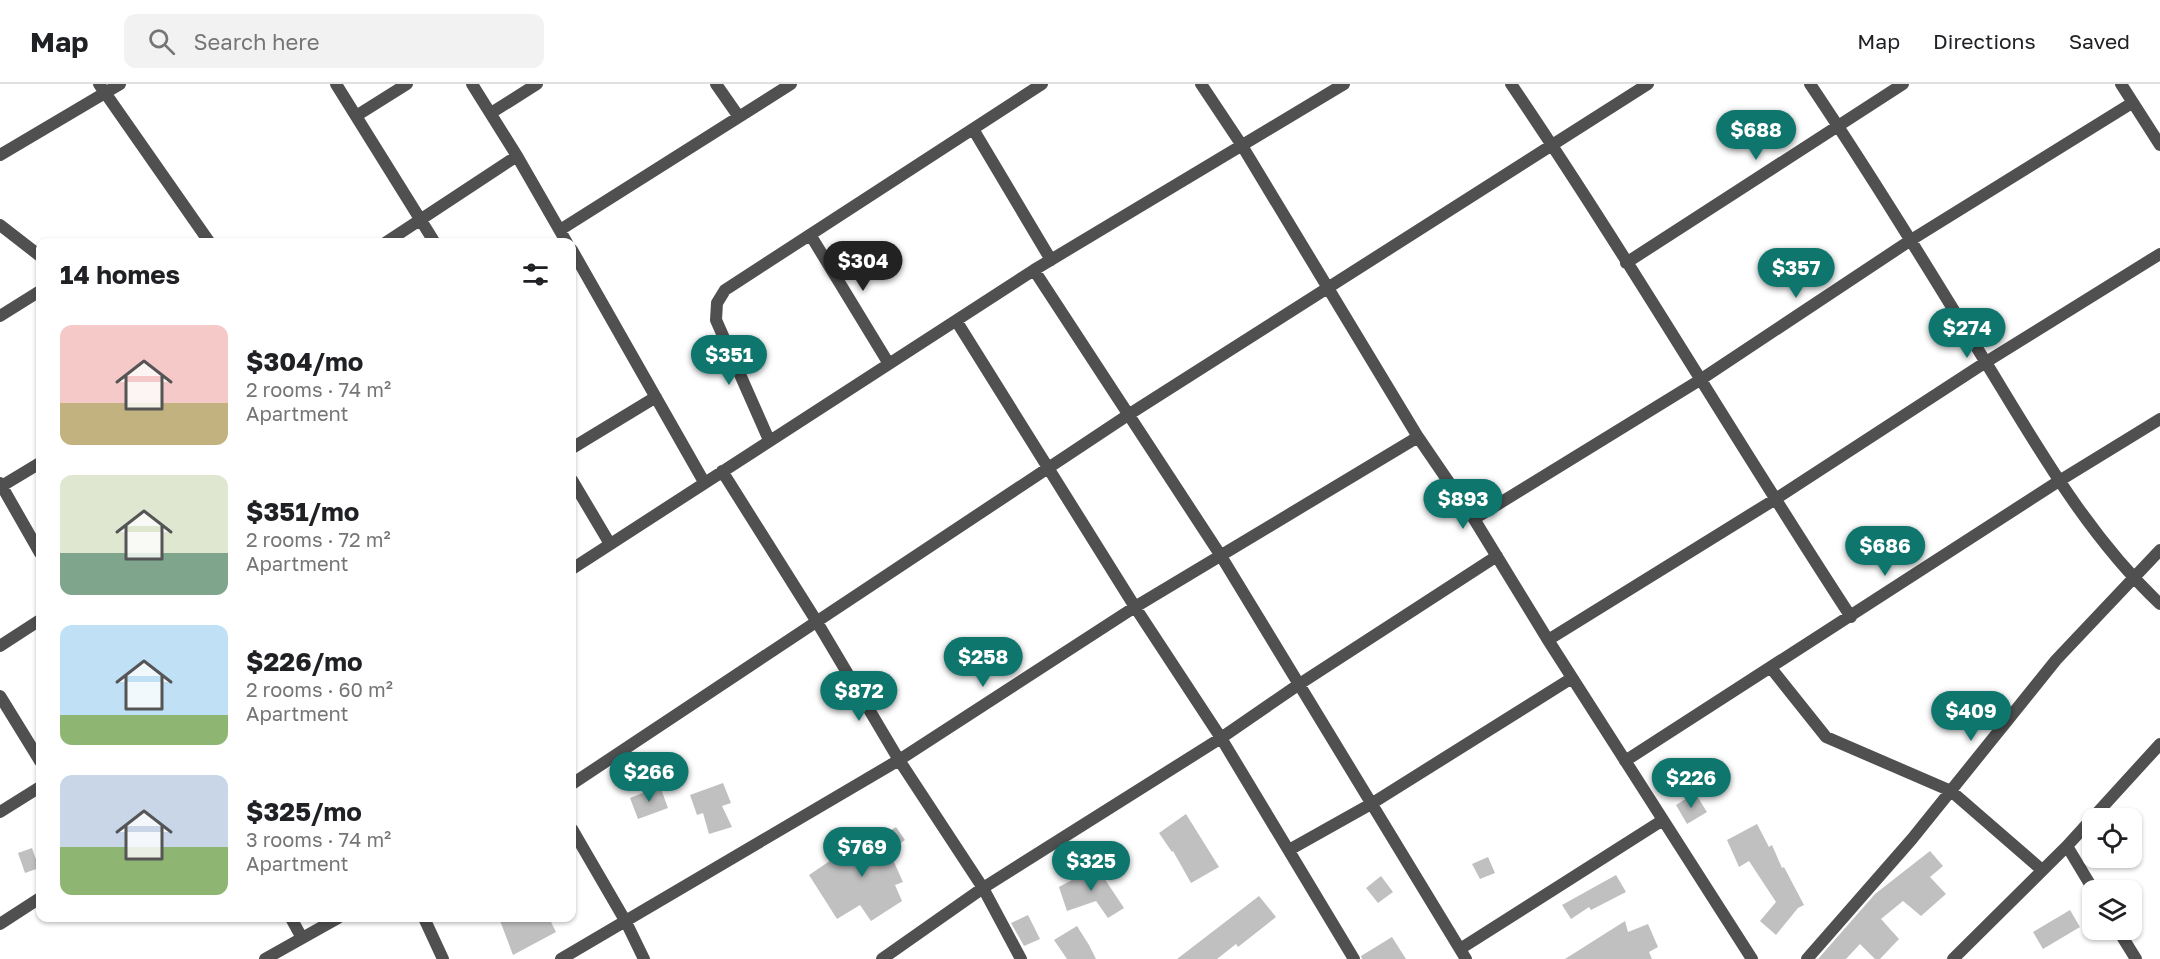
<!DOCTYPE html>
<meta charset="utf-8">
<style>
body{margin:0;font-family:"Golos Text",sans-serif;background:#f2f2f2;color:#202124;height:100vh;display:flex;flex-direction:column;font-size:22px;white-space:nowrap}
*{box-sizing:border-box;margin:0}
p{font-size:20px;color:#757577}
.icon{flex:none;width:33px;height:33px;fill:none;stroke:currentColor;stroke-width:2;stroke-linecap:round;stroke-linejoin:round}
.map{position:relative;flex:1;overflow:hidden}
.drawer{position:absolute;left:36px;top:154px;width:540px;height:684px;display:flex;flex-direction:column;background:#fff;border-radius:12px;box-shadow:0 2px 4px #0004}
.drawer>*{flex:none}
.tools{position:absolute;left:2082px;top:724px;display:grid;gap:12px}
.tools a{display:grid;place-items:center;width:60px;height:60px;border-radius:12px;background:#fff;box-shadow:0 2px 4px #0004;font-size:30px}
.price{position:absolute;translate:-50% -51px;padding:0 14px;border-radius:21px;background:#0f766e;color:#fff;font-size:20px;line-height:39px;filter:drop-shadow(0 2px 3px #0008)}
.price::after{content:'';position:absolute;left:50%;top:36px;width:18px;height:14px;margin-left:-9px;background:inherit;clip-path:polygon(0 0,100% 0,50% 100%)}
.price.on{background:#222;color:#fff}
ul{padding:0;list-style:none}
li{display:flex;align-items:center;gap:18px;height:150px;padding:0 24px}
li span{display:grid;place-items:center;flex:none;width:168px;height:120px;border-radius:12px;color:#555}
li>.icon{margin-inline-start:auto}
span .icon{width:72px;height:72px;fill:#fffc;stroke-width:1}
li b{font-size:26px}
h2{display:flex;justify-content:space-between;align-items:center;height:72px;padding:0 24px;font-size:26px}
header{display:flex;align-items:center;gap:36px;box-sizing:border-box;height:84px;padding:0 30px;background:#fff;border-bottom:2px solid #e0e0e0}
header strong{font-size:28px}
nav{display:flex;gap:33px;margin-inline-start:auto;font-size:21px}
.search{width:420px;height:54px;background:#f2f2f2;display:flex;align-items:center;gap:15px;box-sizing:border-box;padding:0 21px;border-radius:12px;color:#757577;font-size:22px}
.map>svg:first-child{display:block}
.building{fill:#c0c0c0}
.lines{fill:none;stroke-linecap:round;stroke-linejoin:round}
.street{stroke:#505050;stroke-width:12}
</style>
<header>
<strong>Map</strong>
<div class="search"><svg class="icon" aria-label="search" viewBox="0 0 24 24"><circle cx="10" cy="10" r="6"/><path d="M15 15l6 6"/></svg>Search here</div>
<nav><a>Map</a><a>Directions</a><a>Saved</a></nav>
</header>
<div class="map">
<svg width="2160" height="875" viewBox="0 0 2160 875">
<rect width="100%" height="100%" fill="#fff"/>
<!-- building -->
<path class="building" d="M723,699L731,719L722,722L732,743L709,750L703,729L697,731L690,711Z
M660,702L668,724L638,735L630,714Z
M1695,709L1707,728L1687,740L1676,721Z
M1186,730L1219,783L1191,799L1173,767L1172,768L1159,749Z
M1757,740L1769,763L1772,761L1782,784L1784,783L1804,821L1798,824L1776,851L1760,837L1776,818L1749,777L1739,783L1727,756Z
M896,743L905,756L889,767L903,798L895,801L902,817L871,837L860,821L837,835L809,791L855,760L859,767Z
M32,764L39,784L25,789L18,769Z
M1930,767L1943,782L1930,793L1946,810L1921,832L1903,817L1881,835L1899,855L1880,875H1875L1860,860L1846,875H1818L1875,810Z
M1488,773L1495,789L1480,795L1472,780Z
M1103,779L1110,791L1104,794L1124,824L1108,834L1096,817L1067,827L1059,803Z
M1616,791L1626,808L1591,826L1589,823L1571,835L1562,821Z
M1381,792L1393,808L1378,819L1366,804Z
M1259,812L1276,833L1238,863L1236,860L1217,875H1177Z
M2070,826L2080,843L2043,865L2033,848Z
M1028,831L1040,855L1024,862L1011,839Z
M499,834H549L556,848L513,871Z
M1625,837L1628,848L1648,840L1658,863L1649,868L1652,875H1565Z
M1077,842L1089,861L1096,875H1067L1054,856Z
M1392,853L1406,875H1362L1361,872Z"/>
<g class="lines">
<!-- street -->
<path class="street" d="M99,0L210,159
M336,0L435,159
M472,0L517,72L567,159
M716,0L739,33
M1201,0L1241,60L1418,353L1474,435L1548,556L1752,875
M1511,0C1629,174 1736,357 1851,533
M1810,0C1871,91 1928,184 1985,277C2037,362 2087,451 2160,520
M2121,0L2160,61
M491,29L537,0
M356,32L407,0
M973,45L1051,176
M0,71L120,0
M0,141L40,172
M560,146L791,0
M811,152L889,280
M385,159L517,72
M572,166L704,398
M1626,179L1903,0
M1034,186L1221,472L1466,875
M0,232L40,207
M957,238L1135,523L1221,654L1354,875
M769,356L716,236L717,219L725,206L1042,0
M572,364L656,313
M722,387L817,538L899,676L983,804L1021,875
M572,396L610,460
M0,399L40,469
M0,403L40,379
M1474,435L1700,296L1911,156L2132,19
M572,485L1034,186L1344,0
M1548,556L1774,416L1986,278L2160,170
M0,562L40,536
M1771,584L1826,653L1951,707L2042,786
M0,612L40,677
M1625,677L2059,397L2160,335
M572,700L1128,331L1648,0
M0,728L40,703
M572,745L626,838L644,875
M2067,762L2094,807
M1289,766L1371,720L1572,594
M291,834L302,854
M424,834L443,875
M0,840L40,814
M2118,846L2136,875
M1460,865L1663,736
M265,875L338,834
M561,875L899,676L1135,523L1418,353
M882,875L983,804L1221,654L1298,601L1497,472
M1807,875L1912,755L2056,576L2160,466
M1953,875L2067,762L2160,660"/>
</g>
</svg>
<div class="tools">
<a><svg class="icon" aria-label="locate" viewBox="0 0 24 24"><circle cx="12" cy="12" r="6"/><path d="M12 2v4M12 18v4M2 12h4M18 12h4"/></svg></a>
<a><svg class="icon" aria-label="layers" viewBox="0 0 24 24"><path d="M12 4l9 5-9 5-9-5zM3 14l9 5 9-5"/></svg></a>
</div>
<b class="price" style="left:1756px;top:77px">$688</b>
<b class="price on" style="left:863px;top:208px">$304</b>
<b class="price" style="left:1796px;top:215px">$357</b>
<b class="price" style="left:1967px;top:275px">$274</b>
<b class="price" style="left:729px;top:302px">$351</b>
<b class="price" style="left:1463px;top:446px">$893</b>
<b class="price" style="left:1885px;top:493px">$686</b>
<b class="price" style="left:983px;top:604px">$258</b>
<b class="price" style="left:859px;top:638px">$872</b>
<b class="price" style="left:1971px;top:658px">$409</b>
<b class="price" style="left:649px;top:719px">$266</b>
<b class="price" style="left:1691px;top:725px">$226</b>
<b class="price" style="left:862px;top:794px">$769</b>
<b class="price" style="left:1091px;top:808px">$325</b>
<section class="drawer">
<h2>14 homes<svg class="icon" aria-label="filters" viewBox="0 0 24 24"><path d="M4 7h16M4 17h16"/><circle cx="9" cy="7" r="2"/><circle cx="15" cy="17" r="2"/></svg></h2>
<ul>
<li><span style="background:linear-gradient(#f6c9c9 65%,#c2b280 0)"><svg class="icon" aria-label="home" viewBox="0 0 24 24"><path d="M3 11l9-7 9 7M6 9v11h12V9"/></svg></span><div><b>$304/mo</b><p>2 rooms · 74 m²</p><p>Apartment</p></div></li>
<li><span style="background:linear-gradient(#dfe7d0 65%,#7fa58c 0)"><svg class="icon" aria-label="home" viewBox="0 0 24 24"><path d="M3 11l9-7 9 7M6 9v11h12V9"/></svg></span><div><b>$351/mo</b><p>2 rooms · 72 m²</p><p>Apartment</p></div></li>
<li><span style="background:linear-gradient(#bfe0f5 75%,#8fb573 0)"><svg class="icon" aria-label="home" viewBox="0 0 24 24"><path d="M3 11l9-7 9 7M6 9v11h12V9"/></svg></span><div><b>$226/mo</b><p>2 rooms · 60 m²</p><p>Apartment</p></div></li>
<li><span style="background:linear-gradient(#c9d6e8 60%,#8fb573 0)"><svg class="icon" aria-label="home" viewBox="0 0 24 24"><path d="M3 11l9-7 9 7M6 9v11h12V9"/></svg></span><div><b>$325/mo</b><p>3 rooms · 74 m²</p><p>Apartment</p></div></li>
</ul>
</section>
</div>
